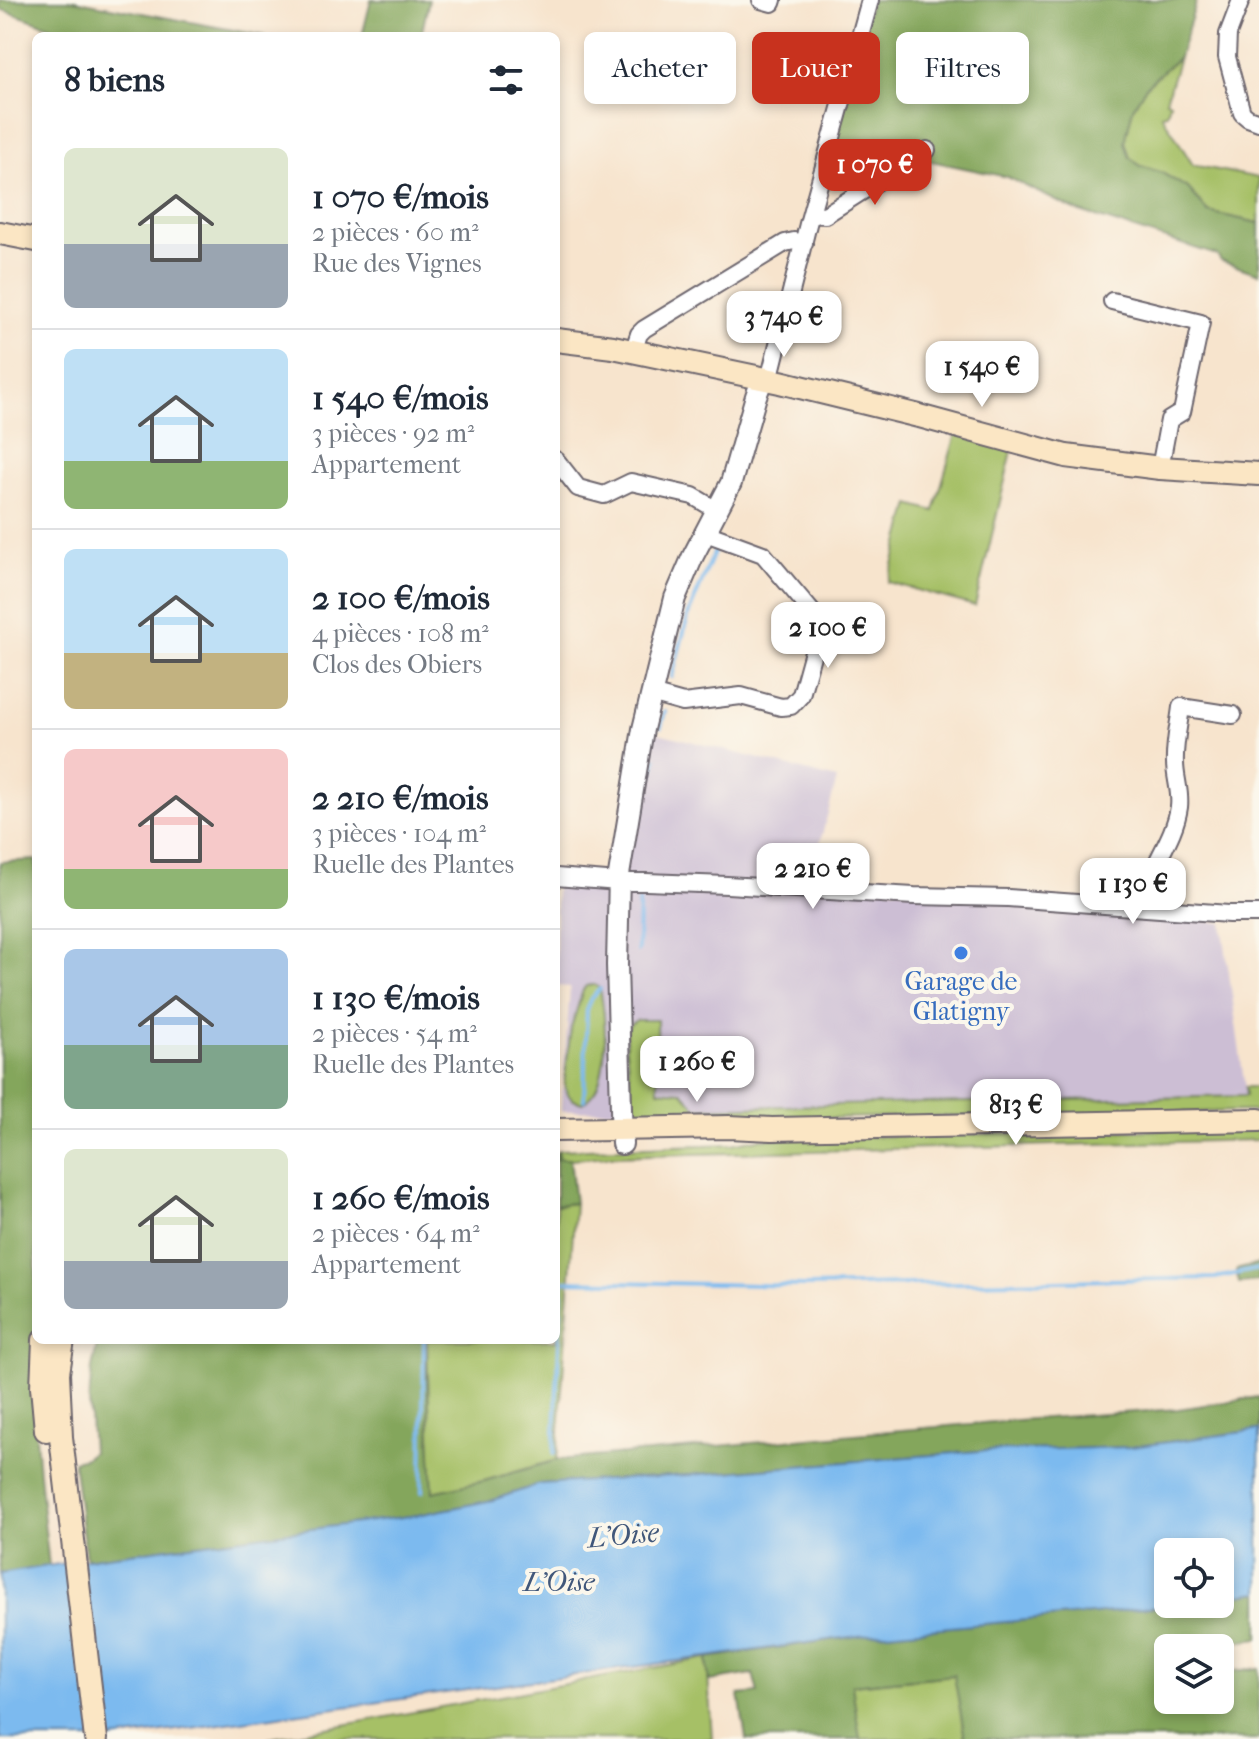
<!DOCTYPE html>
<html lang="fr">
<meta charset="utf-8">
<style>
body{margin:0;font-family:"IM FELL French Canon",serif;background:#f6f6f7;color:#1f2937;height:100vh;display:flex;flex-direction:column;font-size:30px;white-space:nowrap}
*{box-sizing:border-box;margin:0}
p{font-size:26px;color:#747a83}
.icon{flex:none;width:44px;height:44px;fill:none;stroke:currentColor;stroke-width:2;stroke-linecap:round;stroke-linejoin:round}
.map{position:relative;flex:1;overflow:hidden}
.side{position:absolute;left:32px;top:32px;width:528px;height:1312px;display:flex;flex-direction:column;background:#fff;border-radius:12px;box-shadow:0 4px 12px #0003}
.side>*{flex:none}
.top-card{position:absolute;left:584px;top:32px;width:554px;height:72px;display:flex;gap:16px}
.controls{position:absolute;left:1154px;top:1538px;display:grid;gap:16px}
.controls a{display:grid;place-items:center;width:80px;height:80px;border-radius:12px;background:#fff;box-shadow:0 4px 12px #0003;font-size:40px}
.price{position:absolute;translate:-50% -68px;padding:0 18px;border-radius:16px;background:#fff;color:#222;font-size:26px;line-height:52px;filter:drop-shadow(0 2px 4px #0008)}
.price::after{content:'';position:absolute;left:50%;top:48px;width:24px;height:18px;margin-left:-12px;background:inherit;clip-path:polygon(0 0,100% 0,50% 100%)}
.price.on{background:#c8321e;color:#fff}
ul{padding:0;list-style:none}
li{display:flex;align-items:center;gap:24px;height:200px;padding:0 32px}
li+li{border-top:2px solid #e0e1e3}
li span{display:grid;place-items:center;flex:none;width:224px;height:160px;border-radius:12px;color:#555}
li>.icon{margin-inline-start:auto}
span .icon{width:96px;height:96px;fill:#fffc;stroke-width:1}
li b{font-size:34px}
h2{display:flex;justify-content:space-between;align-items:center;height:96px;padding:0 32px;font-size:34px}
.pill{padding:0 28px;border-radius:12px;background:#fff;box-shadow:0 4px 12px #0003;font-size:28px;line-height:72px}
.pill.on{background:#c8321e;color:#fff}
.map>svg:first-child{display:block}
.industrial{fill:#ccbed4}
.green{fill:#a6c066;stroke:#647150;stroke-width:2}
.forest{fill:#84a65b;stroke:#53644b;stroke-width:2}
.water{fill:#7bbaef;stroke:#4e6e95;stroke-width:2}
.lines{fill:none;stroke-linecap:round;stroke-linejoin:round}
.stream{stroke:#7bbaef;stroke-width:4}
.minor-casing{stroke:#6d666e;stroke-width:20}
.tertiary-casing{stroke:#6d666e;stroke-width:24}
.secondary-casing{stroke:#6d666e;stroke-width:26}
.minor{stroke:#fff;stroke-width:16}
.tertiary{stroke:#fff;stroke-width:20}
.secondary{stroke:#fbe6c4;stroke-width:22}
.shop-dot{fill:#3f7fe0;stroke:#fbf7ec;stroke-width:3}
.labels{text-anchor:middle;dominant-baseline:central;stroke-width:8;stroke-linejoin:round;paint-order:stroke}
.shop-label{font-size:26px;fill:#366cbe;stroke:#fbf7ec}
.water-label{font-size:28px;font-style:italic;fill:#41577a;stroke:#fbf7ec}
</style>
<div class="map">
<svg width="1259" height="1739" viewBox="0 0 1259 1739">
<rect width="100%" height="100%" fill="#fbf7ec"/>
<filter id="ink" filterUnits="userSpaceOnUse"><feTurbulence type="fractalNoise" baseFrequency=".0125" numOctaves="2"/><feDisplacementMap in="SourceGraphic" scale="16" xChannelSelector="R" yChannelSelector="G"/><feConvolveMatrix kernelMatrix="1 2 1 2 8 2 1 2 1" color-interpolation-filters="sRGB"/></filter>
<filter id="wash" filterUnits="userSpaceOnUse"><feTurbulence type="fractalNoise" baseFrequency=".006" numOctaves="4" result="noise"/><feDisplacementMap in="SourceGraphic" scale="32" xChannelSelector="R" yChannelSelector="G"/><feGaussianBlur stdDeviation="1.8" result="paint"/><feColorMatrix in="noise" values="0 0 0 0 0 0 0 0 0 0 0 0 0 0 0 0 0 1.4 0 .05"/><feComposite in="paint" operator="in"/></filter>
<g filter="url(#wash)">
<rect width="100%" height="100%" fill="#f7e4cd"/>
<!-- industrial -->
<path class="industrial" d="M643,729L837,779L810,880L1222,923L1246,1096L561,1111L570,987L556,986V876L619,882Z"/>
<!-- green -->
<path class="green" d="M1179,57L1166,100L1170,102L1167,114L1162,115L1193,165L1259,178V223L1208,212L1189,189L1162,173L1141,166L1130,158L1125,142L1133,108L1146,86Z
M956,434L1012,451L975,606L888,582L910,504L934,511Z
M591,985H595L600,989C606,1016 612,1090 582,1103L573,1100L568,1094L564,1084L571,1028L583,990L586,986Z
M637,1020H657L658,1090L682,1092L697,1108L1246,1096L1245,1087H1259V1111L646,1121L634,1110L626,1049V1032L630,1024Z
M1259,1128V1140L609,1156L559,1160L558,1150L732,1144L758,1139Z
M575,1203L557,1460L484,1481L432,1493L427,1340H556V1205Z
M707,1658L712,1739H267Z
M955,1675L965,1739H860L851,1685Z"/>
<!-- forest -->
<path class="forest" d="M0,0H73L265,36H96L73,33V36H57L55,28L0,9Z
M371,0H429L421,36H362Z
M871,0H1197L1179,57L1146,86L1133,108L1125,142L1130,158L1141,166L1162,173L1189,189L1208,212L1259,223V274L1221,261L1217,255L1077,211L1007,177L831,140Z
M36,860V1340C30,1415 41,1491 49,1566L0,1574V862Z
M556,1152H558L559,1159H570L575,1203L556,1205Z
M1259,1264V1281L1239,1283L1236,1270Z
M98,1340H425L433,1492L484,1481L557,1460L1017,1420L1178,1409L1259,1397V1430L1131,1447L980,1451L690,1475L540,1484L493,1500L418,1515L86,1559L73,1461L85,1458L92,1452L89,1400L92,1368Z
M1259,1592V1638L1194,1648H1168V1700H1220V1668L1226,1672L1259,1668V1739H965L954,1675L852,1685L860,1739H746L739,1695L758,1693L753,1674L709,1681L707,1658L865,1635L1113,1612L1171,1604H1220V1598Z"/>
<!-- water -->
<path class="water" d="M1259,1430V1592L1220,1598V1552H1168V1604H1171L1113,1612L865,1635L112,1739H0V1574L100,1557L418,1515L493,1500L540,1484L690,1475L980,1451L1131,1447Z"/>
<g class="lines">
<!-- stream -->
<path class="stream" d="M672,677L689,613L715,550
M661,727L665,711
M651,778L656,759
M638,951L639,902
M584,1100L587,1007L591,998L600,989
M554,1454L562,1281L806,1286L1215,1278L1259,1269
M422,1492L424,1340"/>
</g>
</g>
<g filter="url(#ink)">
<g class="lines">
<!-- minor casing -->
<g class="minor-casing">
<path id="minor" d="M761,0L772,3L773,0
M1241,0L1228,34L1227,57L1242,113L1248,118L1259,122
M811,214L825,215L927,150
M1112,301L1201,323L1182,412L1169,420L1160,468
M633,352L639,334L644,329L785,243L794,241L804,243
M769,380L808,224L870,0
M556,460L578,488L604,495L631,482L693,496L718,511
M651,694L683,703L741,696L781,707L791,706L801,695L819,630L817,618L763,554L706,533
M556,877L619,882H646L727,885L914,896L1008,898L1229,914H1259
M1141,907C1146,871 1174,842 1179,807C1181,792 1175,778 1175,763C1174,744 1179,725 1181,707L1233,715"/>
</g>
<!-- tertiary casing -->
<g class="tertiary-casing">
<path id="tertiary" d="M622,1144L617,965L619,875L643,729L675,598L693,556L731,483L756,396L763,378"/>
</g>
<!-- secondary casing -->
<g class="secondary-casing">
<path id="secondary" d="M0,233L36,240
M556,340L613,347L780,382L919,416L1066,456L1160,468L1259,474
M556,1130L729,1127L772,1129L1259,1120
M44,1340L42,1387L46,1430
M63,1340L58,1373L61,1437L96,1739"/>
</g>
<!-- minor -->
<use href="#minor" class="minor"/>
<!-- tertiary -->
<use href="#tertiary" class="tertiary"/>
<!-- secondary -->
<use href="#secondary" class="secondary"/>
</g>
</g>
<!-- markers -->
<circle class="shop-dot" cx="961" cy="953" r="8"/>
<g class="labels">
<!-- shop labels -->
<g class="shop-label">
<text x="961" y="981">Garage de<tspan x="961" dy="30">Glatigny</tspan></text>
</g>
<!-- water labels -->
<g class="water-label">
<text transform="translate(623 1535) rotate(-5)">L'Oise</text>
<text x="559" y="1581">L’Oise</text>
</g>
</g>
</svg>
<div class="controls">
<a><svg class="icon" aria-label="locate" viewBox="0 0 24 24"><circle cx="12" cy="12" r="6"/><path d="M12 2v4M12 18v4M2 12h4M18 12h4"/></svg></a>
<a><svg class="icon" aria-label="layers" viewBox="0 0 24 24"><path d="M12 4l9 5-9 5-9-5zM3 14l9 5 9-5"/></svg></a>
</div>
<b class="price on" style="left:875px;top:207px">1 070 €</b>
<b class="price" style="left:784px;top:359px">3 740 €</b>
<b class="price" style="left:982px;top:409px">1 540 €</b>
<b class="price" style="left:828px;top:670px">2 100 €</b>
<b class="price" style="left:813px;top:911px">2 210 €</b>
<b class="price" style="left:1133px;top:926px">1 130 €</b>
<b class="price" style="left:697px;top:1104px">1 260 €</b>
<b class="price" style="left:1016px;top:1147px">813 €</b>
<div class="top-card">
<a class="pill">Acheter</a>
<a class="pill on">Louer</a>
<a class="pill">Filtres</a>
</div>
<section class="side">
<h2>8 biens<svg class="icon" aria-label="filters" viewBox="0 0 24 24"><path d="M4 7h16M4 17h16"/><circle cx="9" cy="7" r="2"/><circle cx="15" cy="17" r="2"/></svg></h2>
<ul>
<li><span style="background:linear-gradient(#dfe7d0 60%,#9aa5b1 0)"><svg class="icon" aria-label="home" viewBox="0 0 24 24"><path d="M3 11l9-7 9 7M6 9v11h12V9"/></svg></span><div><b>1 070 €/mois</b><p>2 pièces · 60 m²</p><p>Rue des Vignes</p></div></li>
<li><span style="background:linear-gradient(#bfe0f5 70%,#8fb573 0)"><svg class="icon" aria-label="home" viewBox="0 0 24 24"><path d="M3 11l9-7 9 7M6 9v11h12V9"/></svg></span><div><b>1 540 €/mois</b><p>3 pièces · 92 m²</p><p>Appartement</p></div></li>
<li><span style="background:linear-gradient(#bfe0f5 65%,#c2b280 0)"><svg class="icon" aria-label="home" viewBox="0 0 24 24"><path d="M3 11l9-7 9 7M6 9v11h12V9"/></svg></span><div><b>2 100 €/mois</b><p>4 pièces · 108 m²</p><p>Clos des Obiers</p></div></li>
<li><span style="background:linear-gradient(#f6c9c9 75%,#8fb573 0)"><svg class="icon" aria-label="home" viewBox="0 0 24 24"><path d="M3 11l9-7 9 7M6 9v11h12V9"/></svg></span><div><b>2 210 €/mois</b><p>3 pièces · 104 m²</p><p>Ruelle des Plantes</p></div></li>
<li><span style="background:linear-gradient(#a9c7e8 60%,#7fa58c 0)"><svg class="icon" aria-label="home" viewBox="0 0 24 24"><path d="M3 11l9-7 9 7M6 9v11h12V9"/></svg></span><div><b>1 130 €/mois</b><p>2 pièces · 54 m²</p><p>Ruelle des Plantes</p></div></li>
<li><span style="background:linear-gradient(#dfe7d0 70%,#9aa5b1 0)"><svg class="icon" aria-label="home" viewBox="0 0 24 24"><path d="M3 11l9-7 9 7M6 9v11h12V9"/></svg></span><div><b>1 260 €/mois</b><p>2 pièces · 64 m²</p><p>Appartement</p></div></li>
</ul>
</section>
</div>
